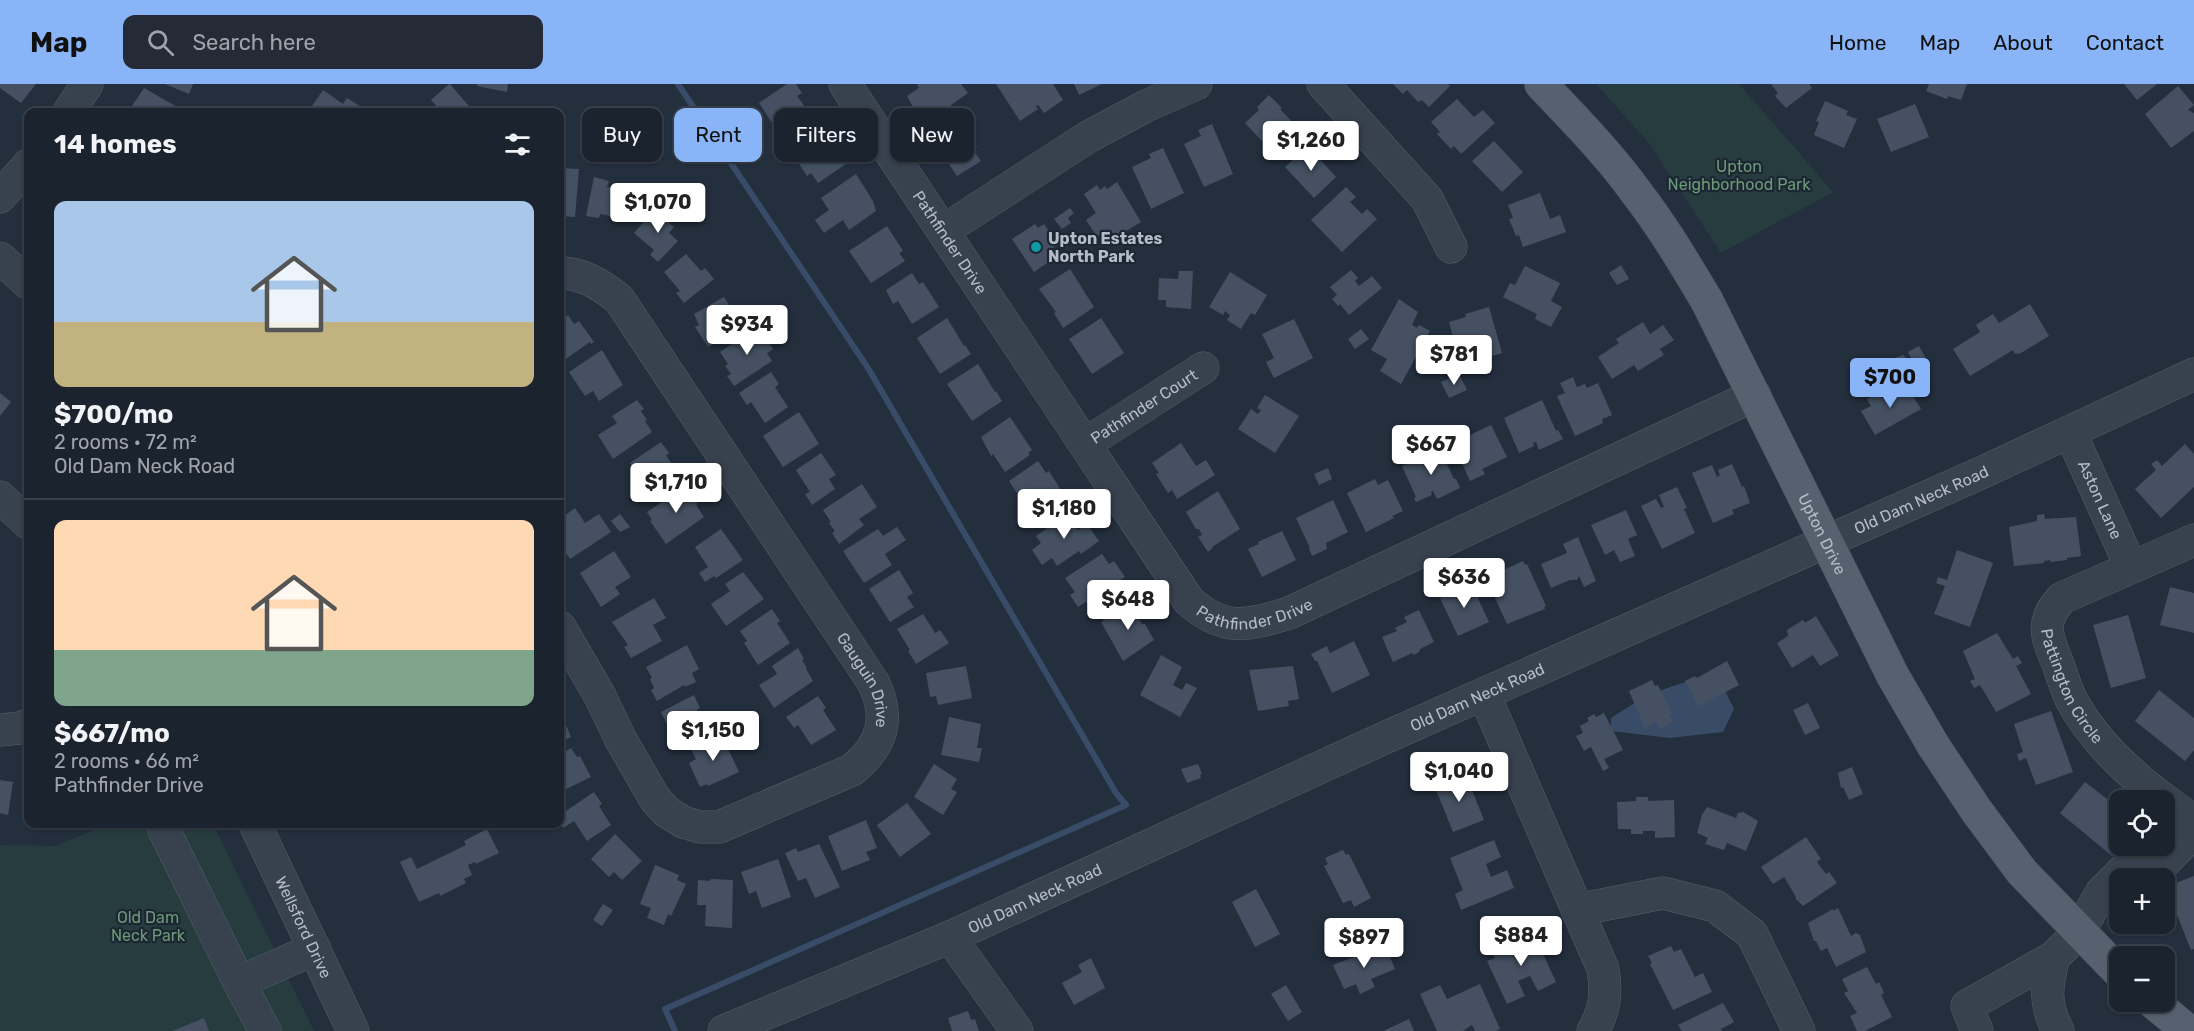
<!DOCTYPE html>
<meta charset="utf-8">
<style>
body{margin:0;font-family:Rubik,sans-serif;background:#242b36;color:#f1f3f6;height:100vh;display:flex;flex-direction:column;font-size:22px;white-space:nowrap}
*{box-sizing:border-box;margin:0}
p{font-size:20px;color:#a0a4aa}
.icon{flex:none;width:33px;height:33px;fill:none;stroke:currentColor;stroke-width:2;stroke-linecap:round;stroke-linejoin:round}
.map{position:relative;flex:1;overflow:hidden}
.sheet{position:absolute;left:24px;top:24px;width:540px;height:720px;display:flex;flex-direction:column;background:#1b232e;border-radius:12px;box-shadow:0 2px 4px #0004,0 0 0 2px #39404a}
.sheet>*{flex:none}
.hud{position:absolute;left:582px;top:24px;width:570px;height:54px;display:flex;gap:12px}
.fabs{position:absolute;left:2109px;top:706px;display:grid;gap:12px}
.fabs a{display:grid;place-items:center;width:66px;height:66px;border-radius:12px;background:#1b232e;box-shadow:0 2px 4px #0004,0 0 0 2px #39404a;font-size:30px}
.price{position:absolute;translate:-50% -51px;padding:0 14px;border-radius:6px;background:#fff;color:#222;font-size:20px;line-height:39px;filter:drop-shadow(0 2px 3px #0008)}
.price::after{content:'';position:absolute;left:50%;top:36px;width:18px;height:14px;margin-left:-9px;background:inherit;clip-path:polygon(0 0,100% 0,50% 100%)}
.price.on{background:#8ab4f8;color:#111}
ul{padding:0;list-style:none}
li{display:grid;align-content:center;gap:12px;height:318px;padding:0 30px}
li+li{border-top:2px solid #39404a}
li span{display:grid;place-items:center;height:186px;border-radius:12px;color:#555}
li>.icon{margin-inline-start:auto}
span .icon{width:108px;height:108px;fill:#fffc;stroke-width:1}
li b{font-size:26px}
h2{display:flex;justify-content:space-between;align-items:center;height:72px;padding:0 30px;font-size:26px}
.pill{padding:0 21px;border-radius:12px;background:#1b232e;box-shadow:0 2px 4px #0004,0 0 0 2px #39404a;font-size:21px;line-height:54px}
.pill.on{background:#8ab4f8;color:#111}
header{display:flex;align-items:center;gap:36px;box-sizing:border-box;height:84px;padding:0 30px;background:#8ab4f8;color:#111}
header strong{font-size:28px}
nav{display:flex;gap:33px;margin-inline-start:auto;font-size:21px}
.search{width:420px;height:54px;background:#242b36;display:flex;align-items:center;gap:15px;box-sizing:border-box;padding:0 21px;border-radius:12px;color:#a0a4aa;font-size:22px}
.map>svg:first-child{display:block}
.green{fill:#263c3f}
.water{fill:#394c67}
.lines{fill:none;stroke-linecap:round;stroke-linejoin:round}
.stream{stroke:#394c67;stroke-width:6}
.building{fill:#455162}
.minor-casing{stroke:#565f6c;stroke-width:33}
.major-casing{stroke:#414a57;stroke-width:34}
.minor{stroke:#38414e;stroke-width:32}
.major{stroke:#56606e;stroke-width:33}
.culture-dot{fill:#0f9aa8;stroke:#1d2633;stroke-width:2}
.labels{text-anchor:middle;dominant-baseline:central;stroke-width:4.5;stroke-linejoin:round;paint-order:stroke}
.park-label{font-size:16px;fill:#6b9a76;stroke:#1d2633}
.poi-label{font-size:16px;font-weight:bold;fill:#b4bcc9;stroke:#1d2633;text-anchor:start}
.street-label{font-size:16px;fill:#b4bcc9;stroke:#1d2633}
</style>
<header>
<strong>Map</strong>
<div class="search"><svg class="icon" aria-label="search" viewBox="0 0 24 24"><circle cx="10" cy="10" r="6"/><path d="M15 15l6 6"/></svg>Search here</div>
<nav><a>Home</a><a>Map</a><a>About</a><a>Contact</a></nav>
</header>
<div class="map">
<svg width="2194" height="947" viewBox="0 0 2194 947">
<rect width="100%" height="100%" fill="#242f3e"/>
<!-- green -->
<path class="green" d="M1596,0H1739L1833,108L1721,169L1649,59Z
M109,740H213L314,947H0V761L56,762Z"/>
<!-- water -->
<path class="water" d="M1706,591L1722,601L1734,625L1723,648L1670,654L1611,647V634L1647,611Z"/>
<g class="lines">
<!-- stream -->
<path class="stream" d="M675,947L665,925L1126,721L1116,709L868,284L678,0"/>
</g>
<!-- building -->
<path class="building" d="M0,0H36L21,19L0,4Z
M165,0H193L189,10Z
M449,0H450L474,28H442L431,16Z
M477,0H508L507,8L477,2Z
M787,0H796L802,9L797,12L813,34L782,54L759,19Z
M917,0H961L968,9L923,41L907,12L919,4Z
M996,0H1053L1063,16L1044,29L1038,21L1036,22L1038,25L1020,37Z
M1074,0H1102L1079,11Z
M1393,0H1448L1450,2L1429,23L1422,16L1418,18L1407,6L1403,10Z
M1771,0H1809L1812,4L1786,24L1775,12L1778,9Z
M1929,0H1967L1961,16L1948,12L1947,15L1926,7Z
M2124,0H2157L2137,16Z
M2178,2L2194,21L2188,26L2194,29V47L2171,64L2145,30Z
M144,4L177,23L174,28H128Z
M323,6L343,20L347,14L363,24L360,28H308Z
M1269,11L1282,24L1280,25L1302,48L1276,72L1245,39L1259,26L1257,23Z
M1457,15L1474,33L1483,26L1495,39L1461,70L1454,62L1451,65L1437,50L1440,48L1431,38Z
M1825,17L1848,27L1846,31L1857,35L1844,64L1814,51L1819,38L1816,37Z
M1915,20L1929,53L1891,68L1877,35Z
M959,35L965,44L968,42L973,43L976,48L971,55L977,63L973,66L981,77L957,92L931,54Z
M1212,40L1233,90L1204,103L1184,60L1201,52L1198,46Z
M826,42L846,80L818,99L811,89L807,92L790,66Z
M1494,57L1523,88L1502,108L1472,77Z
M1308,62L1336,93L1314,114L1285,83Z
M1163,64L1184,109L1151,125L1132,83L1151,74L1149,70Z
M560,84L579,85L575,133L560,132Z
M856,90L873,117L876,127L849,146L843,136L824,149L815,136L829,126L821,114Z
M594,93L609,97L607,103L629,107L623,135L600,130L599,134L586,132Z
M1117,98L1141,138L1113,155L1107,146L1097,153L1086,136L1096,129L1084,110L1097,101L1100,106L1105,102L1107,105Z
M1346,103L1356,113L1350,118L1362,130L1367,125L1377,135L1342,168L1311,136Z
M1540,109L1550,135L1560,131L1566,148L1523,163L1519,151L1516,152L1509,135L1513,134L1508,121Z
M1070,124L1074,129L1068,134L1071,139L1062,145L1054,135Z
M671,125L677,130L669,139L674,143L669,149L678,157L658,178L650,171L654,166L634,149L654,126L663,134Z
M1035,140L1038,144L1044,140L1058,161L1051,165L1056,173L1034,188L1012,155Z
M887,142L903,167L899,169L905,177L871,199L849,167Z
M686,170L701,187L705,184L714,195L684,219L676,209L680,207L664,188Z
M1621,181L1629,195L1617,201L1609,189Z
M1525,182L1560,199L1551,217L1562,223L1551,243L1535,235L1537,230L1503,213L1510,199L1515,201Z
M1070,185L1094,223L1063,244L1054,229L1056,228L1039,205Z
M1351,186L1358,194L1355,197L1359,202L1372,192L1382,204L1349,231L1340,220L1338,222L1332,215L1337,211L1330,203Z
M1179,187H1193L1191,225L1166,223V216H1158L1159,194L1178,195Z
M1230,188L1267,211L1255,231L1251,229L1241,245L1227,236L1230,231L1225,227L1223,231L1209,223Z
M912,189L919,200L923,198L939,223L912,240L898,217L893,220L886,206Z
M724,213L742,242L708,263L695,243L699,241L694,230Z
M1399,215L1418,228L1412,241L1417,244L1419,241L1430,247L1401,300L1380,287L1387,275L1371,266Z
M2030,220L2049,252L2021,269L2015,270L2013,266L1970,292L1953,265L1980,248L1976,241L1993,230L1999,239Z
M1489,223L1502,269L1486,274L1482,260L1457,267L1449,238L1466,233L1465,230Z
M568,231L574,240L579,237L594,258L591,260L590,258L560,279V237Z
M947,234L964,262L965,261L971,270L940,290L917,254Z
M1101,234L1124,269L1092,290L1069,255Z
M1294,235L1313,274L1274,294L1266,278L1274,274L1262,250Z
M1643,238L1650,250L1663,241L1674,256L1660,265L1664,271L1638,287L1634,281L1612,295L1598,273L1619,259L1616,255Z
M758,242L773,265L767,269L772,277L734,302L727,292L731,290L725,282L728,280L720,268Z
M1361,245L1369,255L1355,265L1348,255Z
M1919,262L1929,280L1918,287L1908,268Z
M602,266L623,301L599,317L593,307L585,312L569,288Z
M27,271H28V300L23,299Z
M1904,271L1915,290L1903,296L1891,275Z
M978,280L995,308L996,307L1002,317L972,337L947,300Z
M771,288L779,300L775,303L788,323L765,339L751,318L747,321L739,309Z
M1459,290L1467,306L1449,314L1441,298Z
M1573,293L1577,303L1585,300L1587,304L1598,299L1612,331L1602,335L1603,339L1575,352L1557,312L1565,309L1560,299Z
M1906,301L1921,325L1875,351L1861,327L1871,322L1867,315L1878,309L1883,315Z
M0,309L11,318L0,332Z
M1265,311L1299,332L1275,369L1238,345L1251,325L1258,330L1261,326L1257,324Z
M637,316L644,325L641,327L647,336L645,337L652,348L613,375L598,351L617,339L612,332Z
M1542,316L1556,347L1558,346L1563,355L1539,366L1536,358L1533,359L1534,362L1519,369L1504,334Z
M799,328L819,360L783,383L763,352Z
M1010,333L1032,366L1028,369L1030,371L1005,388L993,370L991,372L981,353Z
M1491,341L1507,373L1482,385L1485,390L1470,397L1453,359Z
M661,358L669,369L666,371L680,393L655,409L641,388L637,391L630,379Z
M1181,359L1196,382L1206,376L1215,391L1177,415L1172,406L1168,409L1156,390L1159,389L1152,379Z
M2185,360L2194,370V403L2161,434L2135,405L2156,386L2151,380L2157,376L2162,382Z
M1440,365L1454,395H1456L1460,404L1437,415L1433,407L1431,408L1432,411L1416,418L1414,414L1416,413L1402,382Z
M821,369L836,391L829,395L835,405L812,421L805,410L810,408L796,386Z
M1038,377L1046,389L1049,387L1064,411L1032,432L1009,397Z
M1732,380L1742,403L1744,402L1750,419L1732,426L1734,430L1713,439L1692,389L1712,381L1717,393L1720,391L1718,386Z
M1328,384L1332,395L1319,401L1314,390Z
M1375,395L1378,401L1388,396L1403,427L1392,432L1394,434L1366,448L1347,409Z
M689,400L696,410L693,412L698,420L696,421L704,433L666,460L650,437L652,436L647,428Z
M862,400L877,423L859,435L864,441L839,460L832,449L835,447L829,439L831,438L823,426Z
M1677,403L1687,424L1684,425L1695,449L1662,465L1641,422L1656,415L1661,424L1664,423L1659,411Z
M1218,407L1240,445L1212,463L1213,464L1208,468L1198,453L1202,451L1199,445H1196L1186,428Z
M1333,416L1348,448L1326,459L1327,465L1312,472L1309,464H1310L1296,434Z
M575,424L585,439L599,430L611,448L570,475L560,460V435Z
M1075,425L1084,438L1076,444L1078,446L1087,440L1099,457L1081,470L1079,467L1057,482L1052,474L1042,481L1032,466L1041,459L1036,452Z
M1626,426L1637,451L1628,455L1635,472L1620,478L1614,466L1605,471L1591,441Z
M620,430L630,443L620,448L611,437Z
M2044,430L2045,435L2076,433L2081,472L2067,474V476L2051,478L2050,476L2044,477V479L2014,482L2009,443L2037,437V431Z
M897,443L906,456L885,470L892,481L864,499L843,467L878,445L883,452Z
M721,445L743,476L716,494L714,492L705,498L699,489L708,483L695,463Z
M1282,447L1296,476L1262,493L1248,465L1259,460L1258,458Z
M1578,453L1596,497L1584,503L1579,492L1577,496H1570L1551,504L1541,480L1567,469L1563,460Z
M1957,466L1993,479L1970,543L1934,530L1945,502L1936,499L1938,493L1947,496Z
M614,467L631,493L615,503L620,510L601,523L580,489Z
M1102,470L1109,480L1114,477L1125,493L1120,496L1127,507L1096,527L1093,524L1091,525L1086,518L1078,523L1070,511L1075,508L1065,494Z
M1523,477L1525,481L1527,480L1546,522L1544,523L1545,525L1507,540L1488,499L1501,493L1499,488Z
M899,486L913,509L907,513L914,523L890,538L869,505Z
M743,488L764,515L726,542L711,520L730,507L725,500Z
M1465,496L1471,510L1475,508L1489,538L1458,552L1440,514L1450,509L1449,507L1453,505L1452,502Z
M2170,503L2194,509V549L2160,541Z
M654,514L666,534L653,541L662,557L631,574L624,563L628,561L612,538Z
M1134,516L1143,531L1138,534L1142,540H1145L1154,556L1123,577L1101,538Z
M772,525L780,537L777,539L790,559L758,581L744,559L747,557L740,547Z
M1419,526L1434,558L1420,565L1419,568L1414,571L1412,569L1393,578L1382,553L1397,547L1395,544L1407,538L1404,533Z
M923,530L935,549L940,546L949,559L916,580L908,567L910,566L897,545Z
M2128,531L2146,594L2111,604L2093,541Z
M1816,532L1839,571L1820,582L1813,571L1792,584L1777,559L1788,552L1787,546L1803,536L1805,539Z
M1997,549L2013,575L2018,572L2022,579L2016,582L2031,610L1996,628L1980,601L1974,604L1970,597L1975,595L1963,567Z
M1354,557L1370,591L1332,609L1317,577H1315L1311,570L1327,562L1330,569Z
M687,561L699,585L692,589L696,598L685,603L684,601L657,617L651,606L654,604L650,595L652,594L646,583Z
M798,564L804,575L802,576L807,584L806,585L813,597L774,624L759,601L777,590L772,582Z
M1161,571L1182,583L1173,601L1182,606L1186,599L1197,604L1180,633L1140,611Z
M1727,577L1739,601L1699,622L1685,597L1695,592L1697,594Z
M966,582L972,614L938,621L936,612L930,613L926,589Z
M1293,582L1299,615L1288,617L1289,622L1258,627L1249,586Z
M1652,596L1655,602L1658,601L1672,630L1669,631L1673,638L1660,645L1656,638L1645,644L1629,607Z
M2159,606L2194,634V666L2185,677L2135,637Z
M694,611L700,624L697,626L708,646L682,659L670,638L667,640L661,628Z
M818,612L826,624L823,626L836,646L811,661L798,641L794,644L786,633Z
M1808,619L1820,644L1805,651L1793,626Z
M2051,627L2073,688L2036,701L2026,674L2019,677L2017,670L2023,668L2014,640Z
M1604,629L1623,666L1604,675L1609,684L1603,687L1591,663L1584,667L1576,652L1583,649L1580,642L1589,637L1587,634L1594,630L1596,633Z
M949,633L981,640L977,664H982L979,678L941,671Z
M560,637L562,642L566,641L571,653L560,658Z
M721,650L739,688L708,702L707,700L700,703L689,679L696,675L691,665Z
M571,664L577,673L580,672L591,693L560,708V671Z
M934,680L957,695L951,705L957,708L943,731L914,713Z
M1198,680L1202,690L1200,691L1201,694L1187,699L1181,685Z
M1852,683L1863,710L1849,716L1843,703L1841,704L1838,689Z
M1461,687L1469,707L1472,706L1484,736L1453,748L1434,701L1453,693L1452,691Z
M0,696L13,698L8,731L0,729Z
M2085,698L2120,725V763L2112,772L2060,729Z
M594,708L602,720L599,722L611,741L587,757L574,737L563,744L560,739V731Z
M1636,713H1648V717L1674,716L1675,753L1655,754V747H1643V750H1631V745H1618L1617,718L1636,717Z
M907,719L931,750L900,773L877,741Z
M1707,723L1736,734L1738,729L1743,728L1758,737L1746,767L1727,759L1724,766L1705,760L1708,754L1697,749L1702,731Z
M866,736L877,764L866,768L870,776L842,787L828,752Z
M487,745L499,769L476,780L475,778L468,781L472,791L464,795L466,799L440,812L439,809L419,818L400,778L411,773L417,785L466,761L464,757Z
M615,750L642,777L622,796L614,788L609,793L591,775Z
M1806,753L1821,775L1817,778L1826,790L1829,788L1837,799L1803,822L1795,814L1796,813L1784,793L1773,800L1761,783Z
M1494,756L1501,773L1486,780L1491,793L1507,786L1514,804L1461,826L1455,810L1463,806L1450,774Z
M819,760L840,803L815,814L806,794L798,797L785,769L796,764L798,768Z
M1343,766L1346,771L1349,770L1371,814L1354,823L1351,816L1343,819L1324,782L1328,780L1325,774Z
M778,775L791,813L762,824L756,807L749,810L741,788Z
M655,781L679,791L677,796L686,800L671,832L668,830L664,841L647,834L651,824L640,820Z
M2194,792V865L2191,866L2166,803Z
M711,795L733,796L732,844L705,842L706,821H697L698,796L710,797Z
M1256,805L1280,850L1255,863L1232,818Z
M603,820L613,826L602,842L593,836Z
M1838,824L1851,852L1856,849L1860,851L1866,868L1836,883L1827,864L1821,867L1816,857H1814L1808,839L1833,825V827Z
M1531,844L1556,898L1538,907L1530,892L1518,897L1525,912L1507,920L1487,877L1495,874L1493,870L1502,866L1504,870L1519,863L1514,852Z
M1385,861L1395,885L1371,895L1375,903L1360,910L1356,900L1344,905L1333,881Z
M1671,862L1674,868L1681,865L1695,893L1703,889L1712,908L1673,926L1650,880L1652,879L1648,872Z
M1091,874L1105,904L1074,921L1062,899L1082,888L1078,881Z
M1867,883L1876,900L1879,898L1884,909L1881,911L1892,933L1865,947H1857L1850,932L1857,929L1844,909L1848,907L1842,895Z
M1480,900L1500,945L1496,947H1475L1472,941L1463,947H1437L1420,910L1440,901L1447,915Z
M1286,901L1302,928L1288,937L1271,910Z
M1723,919L1734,938L1721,945L1722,947H1682L1678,941Z
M968,927L971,936L975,935L979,947H952L948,934Z
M204,934L209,947H172Z
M1409,935L1414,947H1383Z"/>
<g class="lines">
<!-- minor casing -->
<g class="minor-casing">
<g id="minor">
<path id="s1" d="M845,0L1189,517C1224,548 1247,542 1289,529L1755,311"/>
<path d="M1323,0L1427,115L1451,163"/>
<path d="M69,28L87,0"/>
<path d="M0,113L28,81"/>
<path d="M943,147L1088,53L1146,22L1196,0"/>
<path d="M0,174L28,199"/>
<path id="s2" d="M560,189C583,189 601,201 619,215L873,598C891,634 882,662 852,686L719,743H700L683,738L667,728L655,715L621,656L600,612L560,543"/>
<path id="s3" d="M2070,348L2131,483"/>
<path id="s4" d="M1085,360L1203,284"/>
<path d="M0,413L28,439"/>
<path id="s5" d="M2194,456L2062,514C2039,538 2047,553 2058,580C2062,592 2066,604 2071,615C2098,666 2147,705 2194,737"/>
<path d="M1484,610L1603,885C1607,909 1605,926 1593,947"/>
<path d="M0,646L20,644L28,641"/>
<path id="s6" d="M255,740L353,947"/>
<path d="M164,746L239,898L315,865"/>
<path d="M2148,795L2194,748"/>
<path d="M1577,826L1663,809L1715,822L1752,850L1799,947"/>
<path d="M950,853L1017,947"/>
<path d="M2054,873C2046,903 2044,919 2058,947"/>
<path d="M239,898L265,947"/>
<path id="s7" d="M724,947L950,853L1382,655L1983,388L2194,290"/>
<path d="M1977,947L1967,922L2054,873L2079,848L2101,809L2148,762"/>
</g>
</g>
<!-- major casing -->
<g class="major-casing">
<g id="major">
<path id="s8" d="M1541,0C1574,35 1608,69 1636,108C1663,143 1685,180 1707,217L1893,592L1933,661L1976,726L2022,788L2120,889"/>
<path d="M2153,918L2188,947"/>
</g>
</g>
<!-- minor -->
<use href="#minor" class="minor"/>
<!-- major -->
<use href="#major" class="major"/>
</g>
<!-- markers -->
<circle class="culture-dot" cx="1036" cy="163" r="6"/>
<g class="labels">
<!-- park labels -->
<g class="park-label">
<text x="1739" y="82">Upton<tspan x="1739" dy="18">Neighborhood Park</tspan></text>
<text x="148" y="833">Old Dam<tspan x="148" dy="18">Neck Park</tspan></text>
</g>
<!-- poi labels -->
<g class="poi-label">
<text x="1048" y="154">Upton Estates<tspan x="1048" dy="18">North Park</tspan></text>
</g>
<!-- street labels -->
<g class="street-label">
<text stroke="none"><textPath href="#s1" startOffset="190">Pathfinder Drive</textPath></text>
<text stroke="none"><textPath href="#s4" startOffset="70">Pathfinder Court</textPath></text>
<text stroke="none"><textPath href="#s3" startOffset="74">Aston Lane</textPath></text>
<text stroke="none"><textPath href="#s7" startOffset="1310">Old Dam Neck Road</textPath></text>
<text stroke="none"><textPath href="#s8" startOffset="534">Upton Drive</textPath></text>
<text stroke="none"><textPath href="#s1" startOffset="693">Pathfinder Drive</textPath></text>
<text stroke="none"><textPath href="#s2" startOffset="520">Gauguin Drive</textPath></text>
<text stroke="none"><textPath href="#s5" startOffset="242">Pattington Circle</textPath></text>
<text stroke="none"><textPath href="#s7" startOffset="824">Old Dam Neck Road</textPath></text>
<text stroke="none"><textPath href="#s7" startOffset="338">Old Dam Neck Road</textPath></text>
<text stroke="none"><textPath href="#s6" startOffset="114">Wellsford Drive</textPath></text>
</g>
</g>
</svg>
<div class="fabs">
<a><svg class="icon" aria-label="locate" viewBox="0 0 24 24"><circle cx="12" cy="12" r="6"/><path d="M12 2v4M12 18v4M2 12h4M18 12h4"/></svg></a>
<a>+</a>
<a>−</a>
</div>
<b class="price" style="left:1311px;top:88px">$1,260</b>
<b class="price" style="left:658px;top:150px">$1,070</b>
<b class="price" style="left:747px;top:272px">$934</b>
<b class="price" style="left:1454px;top:302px">$781</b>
<b class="price on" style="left:1890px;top:325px">$700</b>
<b class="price" style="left:1431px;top:392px">$667</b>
<b class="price" style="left:676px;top:430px">$1,710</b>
<b class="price" style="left:1064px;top:456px">$1,180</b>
<b class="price" style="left:1464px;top:525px">$636</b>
<b class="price" style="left:1128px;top:547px">$648</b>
<b class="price" style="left:713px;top:678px">$1,150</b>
<b class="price" style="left:1459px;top:719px">$1,040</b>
<b class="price" style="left:1521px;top:883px">$884</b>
<b class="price" style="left:1364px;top:885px">$897</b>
<div class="hud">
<a class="pill">Buy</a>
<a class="pill on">Rent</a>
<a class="pill">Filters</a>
<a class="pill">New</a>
</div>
<section class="sheet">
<h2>14 homes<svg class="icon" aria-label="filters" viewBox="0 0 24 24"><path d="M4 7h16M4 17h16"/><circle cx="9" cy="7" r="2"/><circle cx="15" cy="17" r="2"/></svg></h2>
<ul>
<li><span style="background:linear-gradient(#a9c7e8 65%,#c2b280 0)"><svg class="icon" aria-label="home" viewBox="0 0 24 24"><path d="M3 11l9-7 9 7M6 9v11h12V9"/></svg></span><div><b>$700/mo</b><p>2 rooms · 72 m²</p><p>Old Dam Neck Road</p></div></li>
<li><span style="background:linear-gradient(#ffd9b3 70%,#7fa58c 0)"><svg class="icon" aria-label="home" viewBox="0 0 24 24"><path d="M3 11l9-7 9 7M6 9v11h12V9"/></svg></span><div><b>$667/mo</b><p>2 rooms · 66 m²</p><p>Pathfinder Drive</p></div></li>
</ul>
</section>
</div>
